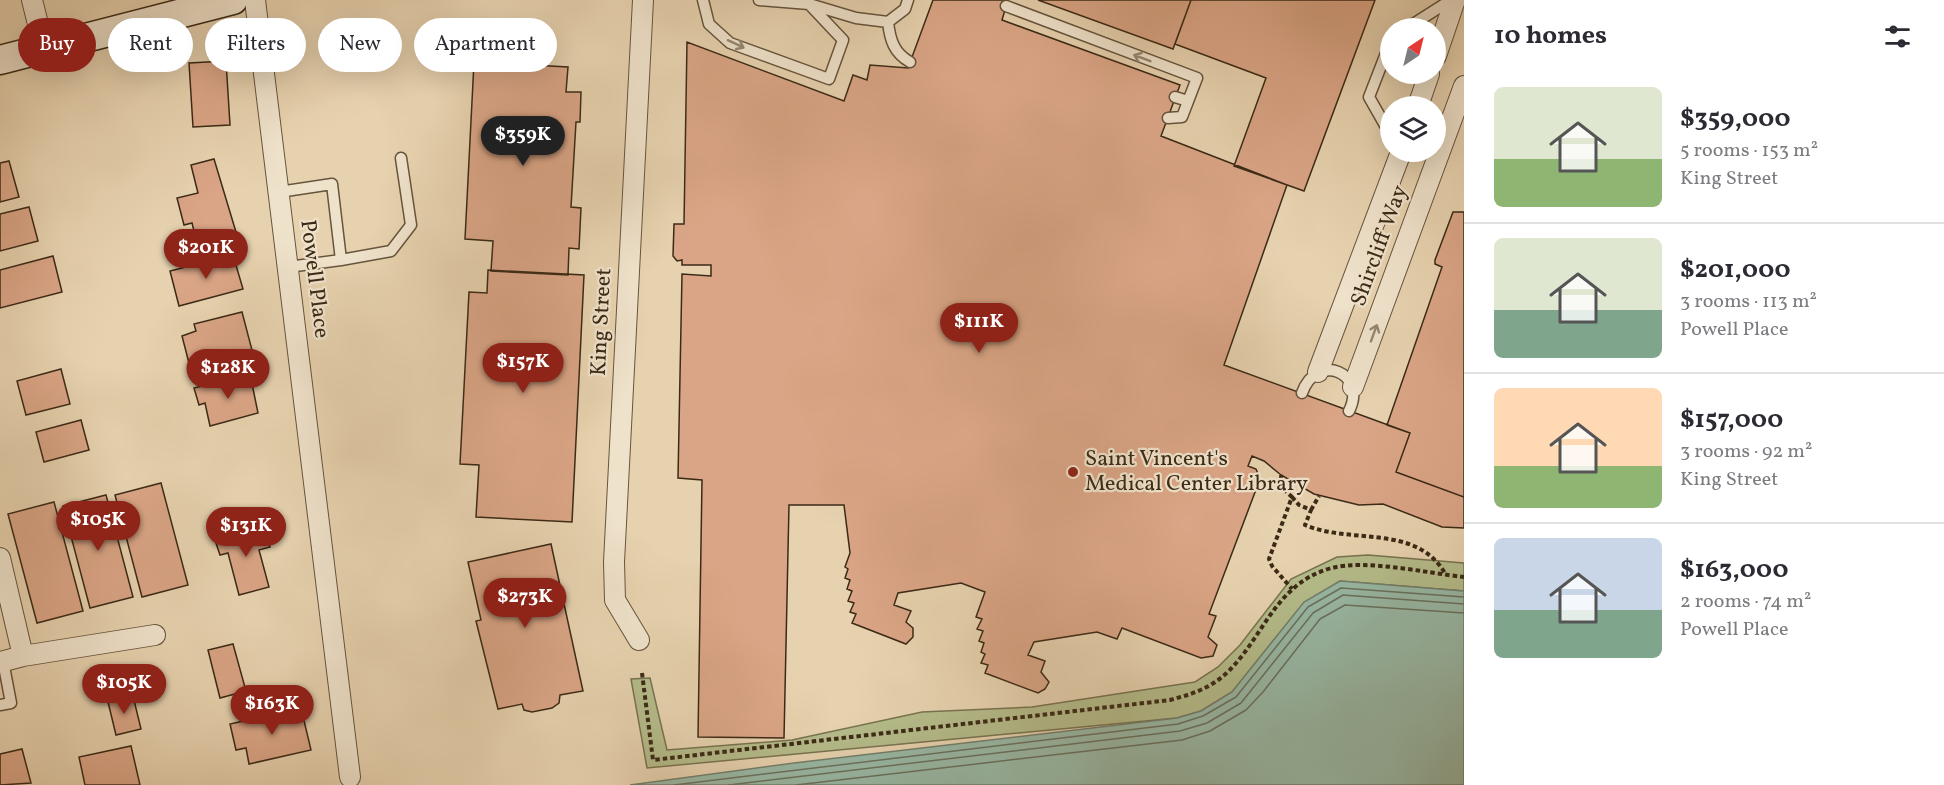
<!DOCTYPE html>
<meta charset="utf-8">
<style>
body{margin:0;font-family:Vollkorn,serif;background:#f7f7f7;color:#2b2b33;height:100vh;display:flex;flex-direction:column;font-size:22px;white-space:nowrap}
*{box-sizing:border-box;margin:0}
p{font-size:20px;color:#7c7c81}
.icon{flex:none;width:33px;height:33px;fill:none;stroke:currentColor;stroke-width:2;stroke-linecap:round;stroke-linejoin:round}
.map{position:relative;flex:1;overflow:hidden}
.details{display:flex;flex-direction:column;background:#fff;width:480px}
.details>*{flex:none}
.banner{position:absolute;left:18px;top:18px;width:570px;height:54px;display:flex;gap:12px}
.needle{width:39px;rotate:35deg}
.fabs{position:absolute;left:1380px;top:18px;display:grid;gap:12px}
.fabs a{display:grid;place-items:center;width:66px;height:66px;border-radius:50%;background:#fff;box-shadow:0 6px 24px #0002;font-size:30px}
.price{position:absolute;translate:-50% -51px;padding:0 14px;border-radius:21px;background:#8f2418;color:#fff;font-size:20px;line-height:39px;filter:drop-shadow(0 2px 3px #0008)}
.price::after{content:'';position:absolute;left:50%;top:36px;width:18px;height:14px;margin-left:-9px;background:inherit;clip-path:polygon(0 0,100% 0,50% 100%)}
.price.active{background:#222;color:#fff}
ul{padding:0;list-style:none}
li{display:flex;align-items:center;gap:18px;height:150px;padding:0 30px}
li+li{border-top:2px solid #e1e1e2}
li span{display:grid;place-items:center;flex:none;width:168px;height:120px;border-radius:9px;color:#555}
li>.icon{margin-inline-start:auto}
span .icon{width:72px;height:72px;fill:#fffc;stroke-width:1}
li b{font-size:26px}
h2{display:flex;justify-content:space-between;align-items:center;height:72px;padding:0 30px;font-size:26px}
.pill{padding:0 21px;border-radius:27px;background:#fff;box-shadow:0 6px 24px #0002;font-size:21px;line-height:54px}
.pill.active{background:#8f2418;color:#fff}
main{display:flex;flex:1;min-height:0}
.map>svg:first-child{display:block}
.green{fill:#b5bc8b;stroke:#787350;stroke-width:1.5}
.water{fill:#98b8a5;stroke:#737f6c;stroke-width:1.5}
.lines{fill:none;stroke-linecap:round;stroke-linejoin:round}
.shore{stroke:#6a715e;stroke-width:1.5}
.building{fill:#daa586;stroke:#3b2a16;stroke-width:1.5}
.lane-casing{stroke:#66543c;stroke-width:13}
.street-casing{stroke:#66543c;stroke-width:22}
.secondary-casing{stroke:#3b2a16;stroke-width:31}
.path{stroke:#3b2a16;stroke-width:4;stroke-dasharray:4.5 3;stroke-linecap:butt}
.lane{stroke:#efe2cb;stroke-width:10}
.street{stroke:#efe2cb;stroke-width:20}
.secondary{stroke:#efe2cb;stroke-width:28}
.oneway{stroke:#958670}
.poi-dot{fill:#8f2418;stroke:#efe2cb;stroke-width:2}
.labels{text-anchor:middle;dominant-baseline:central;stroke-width:4.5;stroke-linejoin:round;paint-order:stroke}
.street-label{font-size:22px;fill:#3b2a16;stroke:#efe2cb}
.poi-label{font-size:22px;fill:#3b2a16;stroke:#efe2cb;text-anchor:start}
</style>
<main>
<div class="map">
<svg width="1464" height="785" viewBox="0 0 1464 785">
<rect width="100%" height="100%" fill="#e7d2af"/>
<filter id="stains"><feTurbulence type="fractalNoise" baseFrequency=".00333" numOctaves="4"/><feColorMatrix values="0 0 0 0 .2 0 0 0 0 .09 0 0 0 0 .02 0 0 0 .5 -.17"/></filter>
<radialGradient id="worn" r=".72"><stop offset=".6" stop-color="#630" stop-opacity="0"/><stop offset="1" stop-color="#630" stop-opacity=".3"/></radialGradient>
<!-- green -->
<path class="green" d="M1368,555L1464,563V591L1340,581L1304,603L1232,692L1201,711L1177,718L647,768L631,679L650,678L667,750L792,740L922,712L1032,707L1195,682L1218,667L1240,645L1291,579L1337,557Z"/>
<!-- water -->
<path class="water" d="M1340,581L1464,591V785H630L794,763L1177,718L1201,711L1232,692L1304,602Z"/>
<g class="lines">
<!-- shore -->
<path class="shore" d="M674,785L1178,724L1203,716L1236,697L1308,607L1341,588L1464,597
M729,785L1180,731L1207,723L1241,703L1313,613L1343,595L1464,604
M796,785L1182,740L1210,731L1246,710L1263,692L1320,619L1345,605L1464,613"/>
</g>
<!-- building -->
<path class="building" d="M933,0H1008L1002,20L1180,85L1161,136L1287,185L1224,365L1410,433L1396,472L1464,497V528L1442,527L1383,504L1359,505L1314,494L1281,475L1264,461L1252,456L1248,466L1256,469L1260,479L1209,614L1216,616L1208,637L1217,645L1213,656L1201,658L1122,628L1117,639L1097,632L1034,642L1028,655L1045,661L1041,672L1049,682L1045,689L1038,693L985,673L988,665L981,663L985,654L981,652L984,643L979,641L983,631L977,629L982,619L976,617L985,592L961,583L898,593L894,605L911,611L906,622L913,628V637L906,644L852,623L856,614L850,612L854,603L848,601L852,591L847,589L850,580L845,578L848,569L845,567L850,553L844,505H789L784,738L698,737L702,480L678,478L682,274L711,276V265H682V260L677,261L673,256L674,224H684L687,42L844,101L853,75L867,80L870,65L908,68Z
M1038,0H1191L1173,49Z
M1191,0H1375L1304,191L1234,166L1266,78L1175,44Z
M226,61L230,125L193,127L189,63Z
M474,62L568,67L566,92H581L580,122H576L571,207L581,208L579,249L569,248L568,275L491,271L493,241L465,239Z
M214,159L239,242L212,249L209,235L196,239L192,223L184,225L177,198L198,193L191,165Z
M9,161L19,197L0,202V163Z
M29,207L38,241L0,251V214Z
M1453,212H1464V497L1396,472L1410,433L1387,425L1442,267L1435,264V260Z
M233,255L243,289L179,306L170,271Z
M53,256L62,292L0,308V270Z
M488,270L584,275L572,522L476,517L479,465L460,464L469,292L487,293Z
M242,312L253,354L249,355V352L190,367L182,336L196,331L194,324Z
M61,369L70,404L26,415L17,381Z
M250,374L258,413L210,426L205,403L199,405L194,388Z
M81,420L89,450L44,462L36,432Z
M161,483L188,585L142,597L115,495Z
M106,495L133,597L90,608L63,506Z
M54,502L83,611L37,623L8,514Z
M265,528L270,547L259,550L269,587L239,595L228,553L220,555L214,537Z
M551,544L583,691L560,695L559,703L552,708L532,712L524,710L522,704L498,709L476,621L481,620L468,562Z
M233,644L246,691L220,698L208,650Z
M133,696L141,729L116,735L108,702Z
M301,708L311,750L249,764L246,748L236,750L230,724Z
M131,746L140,785H85L79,757Z
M22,749L31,783L0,785V754Z"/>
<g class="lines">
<!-- lane casing -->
<g class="lane-casing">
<path id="lane" d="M703,0L709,24L730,43L829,79L843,40L809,4V0
M759,0L809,4L856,18L888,22L905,9L908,0
M1006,6L1197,78L1182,117L1168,118
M888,22C890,40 894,53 910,62
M1407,28L1451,0
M1390,43L1369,97L1390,134
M1175,97L1188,101
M279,192L332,184L341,260L288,267
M341,260L391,251L411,225L401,158
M1302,393C1317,351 1368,373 1349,411
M0,705L11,703L3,661"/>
</g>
<!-- street casing -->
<g class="street-casing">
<path id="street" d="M32,0L44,48
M255,0L350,777
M1436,56L1455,0
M1418,106L1429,74
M1318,372L1401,152
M1353,387L1464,86
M0,558L23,656
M639,640L615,600L614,562L643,0
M0,662L23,656L155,635"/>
</g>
<!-- secondary casing -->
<g class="secondary-casing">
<path id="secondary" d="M0,60L233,0"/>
</g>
<!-- path -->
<path class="path" d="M1281,475L1282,488L1292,497L1269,559L1272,566L1292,589
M1292,497L1299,505L1311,510L1305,525C1352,545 1417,523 1446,575
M1311,510L1319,496
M642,673L653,760L1170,700C1185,696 1199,692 1212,684C1260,655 1268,584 1332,568C1366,559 1427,573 1464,577"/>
<!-- lane -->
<use href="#lane" class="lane"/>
<!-- street -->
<use href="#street" class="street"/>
<!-- secondary -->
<use href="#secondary" class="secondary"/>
</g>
<!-- one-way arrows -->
<defs><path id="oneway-shaft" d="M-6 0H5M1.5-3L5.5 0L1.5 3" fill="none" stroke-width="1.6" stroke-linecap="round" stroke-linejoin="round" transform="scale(1.5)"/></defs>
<g class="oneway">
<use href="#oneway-shaft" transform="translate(736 44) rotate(25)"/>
<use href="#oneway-shaft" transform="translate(1142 58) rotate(-159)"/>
<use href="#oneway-shaft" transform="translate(1374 333) rotate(-70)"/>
</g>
<!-- markers -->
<circle class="poi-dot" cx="1073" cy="472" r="6"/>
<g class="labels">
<!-- street labels -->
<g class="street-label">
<text transform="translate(1380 246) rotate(-70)">Shircliff Way</text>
<text transform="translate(314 279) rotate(83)">Powell Place</text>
<text transform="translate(602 322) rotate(-87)">King Street</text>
</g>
<!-- poi labels -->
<g class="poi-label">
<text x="1085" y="459">Saint Vincent's<tspan x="1085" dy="25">Medical Center Library</tspan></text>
</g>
</g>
<rect width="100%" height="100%" filter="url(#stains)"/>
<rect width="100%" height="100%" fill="url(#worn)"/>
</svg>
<div class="fabs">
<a><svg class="needle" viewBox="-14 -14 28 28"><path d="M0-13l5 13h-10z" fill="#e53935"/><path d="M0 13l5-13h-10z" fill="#7c7c81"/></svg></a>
<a><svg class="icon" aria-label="layers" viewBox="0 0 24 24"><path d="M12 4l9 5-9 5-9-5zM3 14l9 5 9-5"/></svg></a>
</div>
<b class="price active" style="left:523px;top:167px">$359K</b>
<b class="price" style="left:206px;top:280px">$201K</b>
<b class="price" style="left:979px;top:354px">$111K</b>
<b class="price" style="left:523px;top:394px">$157K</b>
<b class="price" style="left:228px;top:400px">$128K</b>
<b class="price" style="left:98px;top:552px">$105K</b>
<b class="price" style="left:246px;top:558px">$131K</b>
<b class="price" style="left:525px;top:629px">$273K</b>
<b class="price" style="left:124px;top:715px">$105K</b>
<b class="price" style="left:272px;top:736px">$163K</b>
<div class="banner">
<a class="pill active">Buy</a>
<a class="pill">Rent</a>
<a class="pill">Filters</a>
<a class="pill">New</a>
<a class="pill">Apartment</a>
</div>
</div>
<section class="details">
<h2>10 homes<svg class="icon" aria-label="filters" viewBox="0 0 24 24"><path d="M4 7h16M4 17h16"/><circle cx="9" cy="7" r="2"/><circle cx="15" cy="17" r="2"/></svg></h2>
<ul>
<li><span style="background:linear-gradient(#dfe7d0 60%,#8fb573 0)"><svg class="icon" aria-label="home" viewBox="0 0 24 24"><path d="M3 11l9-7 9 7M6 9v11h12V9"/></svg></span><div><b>$359,000</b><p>5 rooms · 153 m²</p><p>King Street</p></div></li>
<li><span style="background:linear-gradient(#dfe7d0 60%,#7fa58c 0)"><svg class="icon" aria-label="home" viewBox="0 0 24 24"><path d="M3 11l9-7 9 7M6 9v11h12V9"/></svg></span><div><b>$201,000</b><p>3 rooms · 113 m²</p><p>Powell Place</p></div></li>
<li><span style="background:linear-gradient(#ffd9b3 65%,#8fb573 0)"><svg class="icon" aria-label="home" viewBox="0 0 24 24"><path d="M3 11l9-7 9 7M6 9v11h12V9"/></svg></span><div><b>$157,000</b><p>3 rooms · 92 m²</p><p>King Street</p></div></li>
<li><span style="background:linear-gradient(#c9d6e8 60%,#7fa58c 0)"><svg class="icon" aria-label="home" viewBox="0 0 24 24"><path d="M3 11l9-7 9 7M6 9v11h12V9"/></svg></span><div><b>$163,000</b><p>2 rooms · 74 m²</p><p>Powell Place</p></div></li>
</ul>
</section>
</main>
